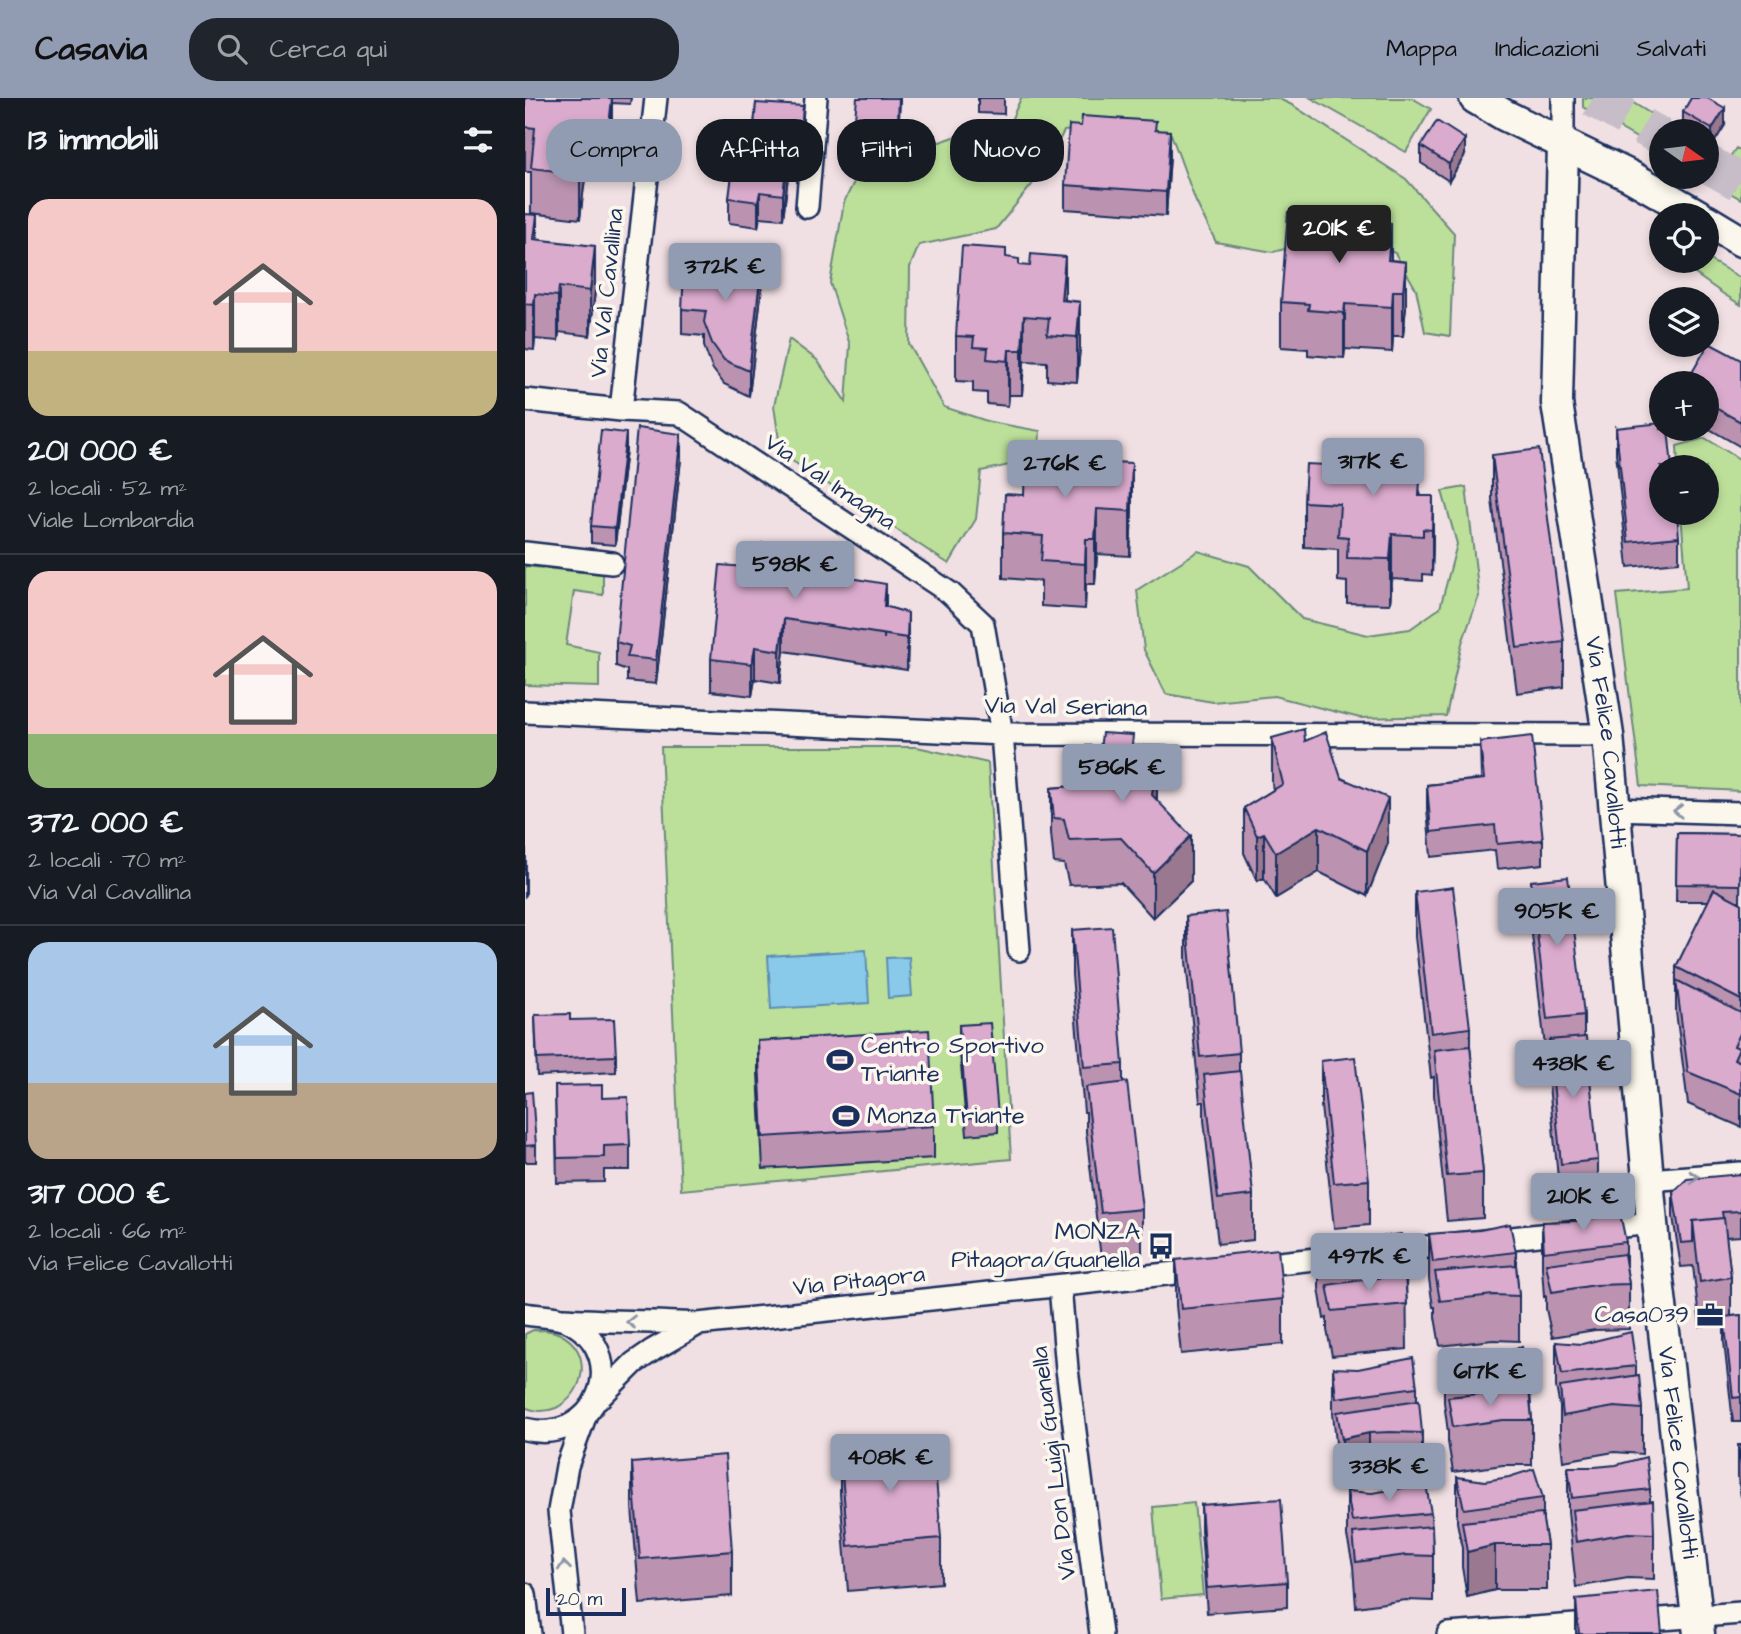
<!DOCTYPE html>
<html lang="it">
<meta charset="utf-8">
<style>
body{margin:0;font-family:"Architects Daughter",sans-serif;background:#20242c;color:#f1f3f6;height:100vh;display:flex;flex-direction:column;font-size:26px;white-space:nowrap}
*{box-sizing:border-box;margin:0}
p{font-size:23px;color:#9ea1a6}
.icon{flex:none;width:38px;height:38px;fill:none;stroke:currentColor;stroke-width:2;stroke-linecap:round;stroke-linejoin:round}
.map{position:relative;flex:1;overflow:hidden}
.details{display:flex;flex-direction:column;background:#171b24;width:525px}
.details>*{flex:none}
.hud{position:absolute;left:21px;top:21px;width:665px;height:63px;display:flex;gap:14px}
.needle{width:46px;rotate:104deg}
.controls{position:absolute;left:1124px;top:21px;display:grid;gap:14px}
.controls a{display:grid;place-items:center;width:70px;height:70px;border-radius:50%;background:#171b24;box-shadow:0 4px 10px #0003;font-size:35px}
.scale{position:absolute;left:21px;bottom:18px;width:80px;box-sizing:border-box;padding-left:7px;border:4px solid #1b2f5e;border-top:0;font-size:19px;line-height:24px;white-space:nowrap;color:#1b2f5e;-webkit-text-stroke:5px #fbf7ec;paint-order:stroke}
.price{position:absolute;translate:-50% -60px;padding:0 16px;border-radius:7px;background:#919bb2;color:#111;font-size:23px;line-height:46px;filter:drop-shadow(0 2px 4px #0008)}
.price::after{content:'';position:absolute;left:50%;top:42px;width:21px;height:16px;margin-left:-10px;background:inherit;clip-path:polygon(0 0,100% 0,50% 100%)}
.price.on{background:#222;color:#fff}
ul{padding:0;list-style:none}
li{display:grid;align-content:center;gap:14px;height:371px;padding:0 28px}
li+li{border-top:2px solid #363941}
li span{display:grid;place-items:center;height:217px;border-radius:21px;color:#555}
li>.icon{margin-inline-start:auto}
span .icon{width:126px;height:126px;fill:#fffc;stroke-width:1}
li b{font-size:30px}
h2{display:flex;justify-content:space-between;align-items:center;height:84px;padding:0 28px;font-size:30px}
.chip{padding:0 24px;border-radius:28px;background:#171b24;box-shadow:0 4px 10px #0003;font-size:24px;line-height:63px}
.chip.on{background:#919bb2;color:#111}
header{display:flex;align-items:center;gap:42px;box-sizing:border-box;height:98px;padding:0 35px;background:#919bb2;color:#111}
header strong{font-size:33px}
nav{display:flex;gap:38px;margin-inline-start:auto;font-size:24px}
.search{width:490px;height:63px;background:#20242c;display:flex;align-items:center;gap:18px;box-sizing:border-box;padding:0 24px;border-radius:28px;color:#9ea1a6;font-size:26px}
main{display:flex;flex:1;min-height:0}
.map>svg:first-child{display:block}
.green{fill:#bce09a;stroke:#6c887c;stroke-width:2}
.water{fill:#89caea;stroke:#5d8cb2;stroke-width:2}
.lines{fill:none;stroke-linecap:round;stroke-linejoin:round}
.highway-tunnel{stroke:#c6bdc8;stroke-width:38;stroke-dasharray:38 19;stroke-linecap:butt}
.street-casing{stroke:#1b2f5e;stroke-width:26}
.secondary-casing{stroke:#1b2f5e;stroke-width:35}
.street{stroke:#fbf7ec;stroke-width:21}
.secondary{stroke:#fbf7ec;stroke-width:30}
.wall{fill:#bb93b0;stroke:#1b2f5e;stroke-width:2}
.shaded-wall{fill:#997890;stroke:#1b2f5e;stroke-width:2}
.building{fill:#daabcd;stroke:#1b2f5e;stroke-width:2}
.oneway{stroke:#8b93a5}
.labels{text-anchor:middle;dominant-baseline:central;stroke-width:7;stroke-linejoin:round;paint-order:stroke}
.street-label{font-size:24px;fill:#1b2f5e;stroke:#fbf7ec}
.poi-label{font-size:24px;fill:#1b2f5e;stroke:#fbf7ec;text-anchor:start}
</style>
<header>
<strong>Casavia</strong>
<div class="search"><svg class="icon" aria-label="search" viewBox="0 0 24 24"><circle cx="10" cy="10" r="6"/><path d="M15 15l6 6"/></svg>Cerca qui</div>
<nav><a>Mappa</a><a>Indicazioni</a><a>Salvati</a></nav>
</header>
<main>
<section class="details">
<h2>13 immobili<svg class="icon" aria-label="filters" viewBox="0 0 24 24"><path d="M4 7h16M4 17h16"/><circle cx="9" cy="7" r="2"/><circle cx="15" cy="17" r="2"/></svg></h2>
<ul>
<li><span style="background:linear-gradient(#f6c9c9 70%,#c2b280 0)"><svg class="icon" aria-label="home" viewBox="0 0 24 24"><path d="M3 11l9-7 9 7M6 9v11h12V9"/></svg></span><div><b>201 000 €</b><p>2 locali · 52 m²</p><p>Viale Lombardia</p></div></li>
<li><span style="background:linear-gradient(#f6c9c9 75%,#8fb573 0)"><svg class="icon" aria-label="home" viewBox="0 0 24 24"><path d="M3 11l9-7 9 7M6 9v11h12V9"/></svg></span><div><b>372 000 €</b><p>2 locali · 70 m²</p><p>Via Val Cavallina</p></div></li>
<li><span style="background:linear-gradient(#a9c7e8 65%,#b9a48a 0)"><svg class="icon" aria-label="home" viewBox="0 0 24 24"><path d="M3 11l9-7 9 7M6 9v11h12V9"/></svg></span><div><b>317 000 €</b><p>2 locali · 66 m²</p><p>Via Felice Cavallotti</p></div></li>
</ul>
</section>
<div class="map">
<svg width="1216" height="1536" viewBox="0 0 1216 1536">
<rect width="100%" height="100%" fill="#f1e0e3"/>
<filter id="ink" filterUnits="userSpaceOnUse"><feTurbulence type="fractalNoise" baseFrequency=".0143" numOctaves="2"/><feDisplacementMap in="SourceGraphic" scale="14" xChannelSelector="R" yChannelSelector="G"/><feConvolveMatrix kernelMatrix="1 2 1 2 8 2 1 2 1" color-interpolation-filters="sRGB"/></filter>
<g filter="url(#ink)">
<!-- green -->
<path class="green" d="M496,0H752L767,7L881,81L929,135L925,238L900,234L891,191L870,155L819,136L748,154L691,144L671,104L646,36L606,25L539,33L518,73L471,131L394,147L385,169L384,246L419,309L465,324L515,333L513,361L456,373L451,421L424,466C368,430 313,391 256,356L249,308L264,241L292,262L321,304L325,247L305,185L319,104L333,76L391,52L441,35L484,27Z
M786,0H887L906,11L881,54Z
M1058,0H1100L1154,33H1136V54L1058,9Z
M1181,50L1202,63L1211,50L1216,53V101L1177,79H1181Z
M1181,160L1216,180V207L1197,195L1152,163H1181Z
M1180,340L1216,362V693L1116,688L1092,496L1162,490L1156,415H1181V369H1153L1152,348Z
M941,389L954,498L937,545L921,618L835,620L749,598L688,604L641,596L619,552L612,492L673,453L724,468L777,521L843,537L885,531L915,510L932,446L917,393Z
M0,468L78,476V497L49,493L41,547L74,554V589L0,587Z
M136,649H392L463,665L486,1061L156,1092Z
M8,1232C18,1232 27,1232 35,1236C68,1252 61,1296 31,1310C21,1314 10,1314 0,1309V1236Z
M669,1405L678,1497L636,1501L628,1409Z"/>
<!-- water -->
<path class="water" d="M341,852L344,905L246,911L243,858Z
M384,859L387,898L363,900L361,860Z"/>
<g class="lines">
<!-- highway-tunnel -->
<path class="highway-tunnel" d="M1068,0L1136,39
M1181,65L1216,85"/>
<!-- street casing -->
<g class="street-casing">
<path id="street" d="M1038,46V0
M282,109L291,0
M0,302L96,312L154,315L425,495L458,526L477,636L494,852
M96,312L131,0
M0,455L87,465
M0,614L477,636L1083,637
M1090,711L1216,715
M1123,1082L1216,1075
M725,1168L1127,1125
M535,1188L542,1271L576,1536
M0,1216C16,1219 32,1217 47,1225C107,1259 71,1349 0,1331
M39,1221C83,1224 128,1223 173,1226L679,1172
M72,1302L109,1265L128,1252L173,1226
M0,1496L5,1536
M1110,1523L1216,1515
M47,1536L34,1413L42,1368L61,1316
M923,1536L1078,1525"/>
</g>
<!-- secondary casing -->
<g class="secondary-casing">
<g id="secondary">
<path d="M950,0L981,18L1105,78L1173,117"/>
<path id="s1" d="M1038,46L1032,305L1083,637L1129,1147L1174,1536"/>
<path d="M1181,122L1216,143"/>
</g>
</g>
<!-- street -->
<use href="#street" class="street"/>
<!-- secondary -->
<use href="#secondary" class="secondary"/>
</g>
<!-- wall -->
<path class="wall" d="M0,0H106L105,6L87,5V41L83,82L60,80L55,121L6,115V74H0Z
M375,0L373,39L330,37V20Z
M453,0H479V16L453,15Z
M231,5L278,25L276,50L265,49V61L258,121L235,119L233,129L204,125V100L229,32Z
M1158,14L1200,27L1187,48L1181,45V33H1162L1158,31Z
M631,32L645,57L641,118L540,111V87Z
M896,48L940,57L924,83L896,65Z
M0,116L12,142L70,193L65,238L34,234L33,243L10,241L9,252L0,251Z
M805,125L866,162L881,164V209L878,238H868L867,254L820,251L819,260L783,257V251L756,249V204Z
M481,160L494,167L540,202L555,204V249L552,284L522,282V264L499,263L497,297H484L483,308L462,306V295L448,294V284L431,283V238Z
M237,189L224,298L199,286L187,270L179,248V238L157,236V211Z
M1216,262V349L1181,329V285Z
M1091,330L1154,439V464L1103,469L1091,355Z
M101,351L90,447L66,445V428Z
M967,357L1039,544V589L992,595L967,402Z
M156,361L131,586L102,583V572L91,568V544Z
M544,362L607,410L605,458L572,456L570,486H561L560,511L516,508V483L478,480V435L499,397Z
M887,366L896,398H908V443L907,477L898,476V483L867,481L865,506L822,505V484L813,483V451L779,449V404L825,368Z
M316,478L361,509L383,515L382,572L259,553L255,585L230,581L227,598L186,593V561Z
M747,640L780,643L816,680L863,745L842,798L794,774L751,800L739,780L732,783L719,755V710L748,692L747,685Z
M955,644L1018,742V766L972,771L970,752L906,759L902,711V687L956,681Z
M608,648L632,696V702L666,783L628,820L596,785L544,787L539,766L529,765L526,735V690L571,686Z
M1152,735L1216,736L1215,803H1213L1216,805V1029L1163,1006L1151,914V869L1184,803H1151Z
M1006,783L1059,917V939L1073,1062V1107L1036,1111L1024,987V966H1022L1006,828Z
M890,794L945,930V948L958,1075V1120L922,1123L909,997V979L906,980L890,839Z
M661,818L714,955V973L728,1097V1142L693,1146L679,1022V1004H675L661,863Z
M547,832L598,966V985L617,1111V1156L576,1160L561,1034V1014H559L547,877Z
M10,917L45,922L91,958V974L12,978Z
M434,927L473,1017V1034L442,1037L434,944Z
M233,943L409,1028V1060L238,1071L233,975Z
M796,963L844,1082V1127L809,1130L796,1008Z
M30,988L77,1000L105,1047V1072H79V1084L32,1085Z
M0,995L11,1047V1064H0Z
M1216,1076V1138L1201,1139L1206,1179V1218L1216,1217V1324H1208L1199,1244V1225L1175,1229L1168,1168L1156,1169L1148,1119V1094Z
M1017,1124L1101,1144V1169L1104,1186V1231L1070,1232L1027,1239L1021,1211V1198L1019,1199L1017,1169Z
M904,1136L991,1154V1167L994,1198V1243L968,1242L915,1248L910,1219V1209H908L904,1181Z
M794,1145L881,1166L882,1251L807,1258L802,1232V1220L799,1221L794,1190Z
M651,1162L758,1201V1246L656,1256L651,1207Z
M1031,1244L1111,1268V1278L1117,1311V1356L1089,1354L1038,1363L1035,1334V1309L1031,1289Z
M919,1259L1004,1280L1007,1322V1367H978L928,1374L923,1344V1334L919,1304Z
M808,1270L892,1289V1303L897,1335V1380L865,1379L844,1380L817,1386L812,1359V1345H811L808,1315Z
M1213,1347H1216V1399L1213,1379Z
M315,1351L416,1440V1485L323,1493L315,1396Z
M107,1365L207,1453V1498L115,1506L107,1410Z
M1043,1369L1125,1391V1403L1129,1436V1481L1103,1480L1051,1489L1043,1414Z
M932,1379L1018,1400V1424L1022,1447V1492H970L942,1499L937,1469V1450L932,1424Z
M822,1393L906,1415L908,1458V1503L881,1502L831,1509L828,1468L822,1438Z
M676,1407L762,1484V1509L682,1515L676,1432Z
M1051,1501L1137,1536H1051Z"/>
<!-- shaded-wall -->
<path class="shaded-wall" d="M87,0V41L83,82V37Z
M374,0H375L373,39V23Z
M278,8V25L276,50V33Z
M1200,10V27L1187,48V31Z
M645,33V57L641,118V94Z
M60,35V80L55,121V76Z
M265,37V61L258,121V97Z
M940,41V57L924,83V66Z
M235,94V119L233,129V104Z
M12,117V162L9,141Z
M866,125V170L863,162Z
M70,148V193L65,238V193Z
M540,159V204L536,202Z
M881,164V209L878,238V193Z
M237,165V189L224,298V273Z
M34,189V234L33,243V198Z
M868,193V238L867,254V209Z
M10,196V241L9,252V207Z
M555,204V249L552,284V239Z
M820,206V251L819,260V215Z
M499,218V263L497,297V252Z
M484,252V297L483,308V263Z
M101,335V351L90,447V430Z
M156,336V361L131,586V562Z
M607,365V410L605,458V413Z
M908,398V443L907,477V432Z
M572,411V456L570,486V441Z
M867,436V481L865,506V461Z
M561,441V486L560,511V466Z
M316,450V482L314,478Z
M361,486V518L359,541V508Z
M383,515V547L382,572V540Z
M259,521V553L255,585V553Z
M230,549V581L227,598V566Z
M632,651V696L627,742V697Z
M863,700V745L842,798V753Z
M794,729V774L751,800V755Z
M739,735V780L732,783V738Z
M666,738V783L628,820V775Z
M1,752V797L0,798V753Z
M844,1335V1380L817,1386V1341Z
M970,1447V1492L942,1499V1454Z"/>
<!-- building -->
<path class="building" d="M0,0H87L83,37L60,35L55,76L6,70L10,30L0,29Z
M332,0H374L373,23L330,20Z
M1166,0H1182L1200,10L1187,31L1158,14Z
M231,5L278,8L276,33L229,29Z
M557,18L631,23L630,32L645,33L641,94L540,87L544,27L556,28Z
M912,23L940,41L924,66L896,48Z
M213,30L265,37L258,97L235,94L233,104L204,100Z
M763,114L805,117L804,124L816,125V133L834,134L835,123L866,125L863,162L881,164L878,193H868L867,209L820,206L819,215L783,212L784,206L756,204Z
M0,116L12,117L9,141L70,148L65,193L34,189L33,198L10,196L9,207L0,206Z
M437,148L481,151V159L494,161V167L505,168L506,156L540,159L536,202L555,204L552,239L522,237L524,220L499,218L497,252H484L483,263L462,261L463,250L448,249L449,239L431,238Z
M160,156L237,165L224,273L199,262L187,245L179,224L181,213L157,211Z
M1184,245L1216,262V324L1181,305V285H1161Z
M1136,325V331H1143L1147,369H1136V415H1152L1154,439L1103,444L1091,330Z
M112,330L156,336L131,562L102,559L105,548L91,544Z
M76,332L101,335L90,430L66,428Z
M501,346L544,348V362L607,365L605,413L572,411L570,441H561L560,466L516,463L518,438L478,435L480,396L499,397Z
M826,347L887,350L886,366H896L894,398H908L907,432L898,431V438L867,436L865,461L822,460L823,439L813,438L815,406L779,404L781,366L825,368Z
M1014,351L1039,544L992,550L967,357Z
M237,445L316,450L314,478L361,486L359,508L383,515L382,540L259,521L255,553L230,549L227,566L186,561L195,467L235,470Z
M779,631L780,643L801,634L816,680L863,700L842,753L794,729L751,755L739,735L732,738L719,710L758,686L747,640Z
M577,635L608,637L607,648L632,651L627,697L666,738L628,775L596,740L544,742L539,721L529,720L526,690L571,686Z
M1007,638L1018,742L972,746L970,727L906,734L902,687L959,681L955,644Z
M1152,735L1216,736L1215,787L1151,786Z
M1043,779L1059,917L1022,921L1006,783Z
M928,789L945,930L906,935L890,794Z
M1189,791L1216,805V902L1151,869Z
M701,814L714,955L675,959L661,818Z
M587,829L598,966L559,969L547,832Z
M1151,882L1216,915V934L1209,948L1214,950L1209,961L1216,964V996L1163,974Z
M45,916V922L89,921L91,958L12,961L10,917Z
M465,925L473,1017L442,1020L434,927Z
M404,932L409,1028L238,1039L233,943Z
M1216,934V951L1209,948Z
M1061,939L1073,1062L1036,1066L1024,942Z
M945,948L958,1075L922,1078L909,952Z
M830,959L844,1082L809,1085L796,963Z
M715,973L728,1097L693,1101L679,977Z
M602,984L617,1111L576,1115L561,989Z
M77,987V1000L103,999L105,1047L79,1048V1059L32,1060L30,988Z
M7,994L11,1047L0,1048V995Z
M1216,1076V1113L1197,1114L1198,1120L1168,1123V1144L1156,1145L1148,1094L1162,1081Z
M1095,1115L1101,1144L1019,1154L1017,1124L1051,1123Z
M1199,1120L1206,1179L1175,1184L1168,1123Z
M985,1126L991,1154L908,1164L904,1136L955,1132Z
M876,1136L881,1166L799,1176L794,1145L823,1147L847,1140Z
M753,1151L758,1201L656,1211L651,1162Z
M1099,1156L1104,1186L1070,1187L1027,1194L1021,1166Z
M991,1167L994,1198L968,1197L915,1203L910,1174Z
M880,1176L882,1206L807,1213L802,1187Z
M1216,1217V1299L1208,1300L1199,1219Z
M1106,1234L1111,1268L1037,1276L1031,1244L1057,1246Z
M997,1249L1004,1280L923,1290L919,1259L947,1260Z
M888,1260L892,1289L811,1300L808,1270L833,1271Z
M1114,1277L1117,1311L1089,1309L1038,1318L1035,1289Z
M1004,1291L1007,1322H978L928,1329L923,1299Z
M894,1302L897,1335L865,1334L844,1335L817,1341L812,1314Z
M408,1344L416,1440L323,1448L315,1351Z
M1213,1347H1216V1367Z
M200,1357L207,1453L115,1461L107,1365Z
M1121,1359L1125,1391L1047,1400L1043,1369H1070L1091,1367Z
M1009,1371L1018,1400L939,1411L932,1379L960,1383L984,1379Z
M901,1386L906,1415L827,1423L822,1393L847,1395Z
M756,1401L762,1484L682,1490L676,1407Z
M1128,1403L1129,1436L1103,1435L1051,1444L1047,1412Z
M1017,1416L1022,1447H970L942,1454L937,1424Z
M907,1428L908,1458L881,1457L831,1464L828,1435Z
M1133,1493L1137,1536H1054L1051,1501Z"/>
<!-- one-way arrows -->
<defs><path id="oneway-chevron" d="M-2-3.5L2.5 0L-2 3.5" fill="none" stroke-width="1.6" stroke-linecap="round" stroke-linejoin="round" transform="scale(1.75)"/></defs>
<g class="oneway">
<use href="#oneway-chevron" transform="translate(1153 713) rotate(-178)"/>
<use href="#oneway-chevron" transform="translate(1169 1079) rotate(-5)"/>
<use href="#oneway-chevron" transform="translate(106 1224) rotate(180)"/>
<use href="#oneway-chevron" transform="translate(39 1468) rotate(-96)"/>
</g>
</g>
<!-- icons -->
<defs>
<g id="stadium-bare" transform="scale(2.1)"><path d="M0-5a6.5 5 0 1 0 0 10a6.5 5 0 1 0 0-10ZM-3.5-1.8h7v3.6h-7Z" fill="#1b2f5e" stroke="#fbf7ec" stroke-width="2.5" paint-order="stroke"/></g>
<g id="bus-bare" transform="scale(2.1)"><path d="M-5-6H5V4H4V6H2V4H-2V6H-4V4H-5ZM-3.5-4V0h7V-4ZM-3.5 1.2v1.5H-2V1.2ZM2 1.2v1.5H3.5V1.2Z" fill="#1b2f5e" stroke="#fbf7ec" stroke-width="2.5" paint-order="stroke"/></g>
<g id="office-bare" transform="scale(2.1)"><path d="M-6-3h4V-5.5h4V-3h4V5H-6ZM-1-4.5V-3h2v-1.5ZM-6 0V1H6V0Z" fill="#1b2f5e" stroke="#fbf7ec" stroke-width="2.5" paint-order="stroke"/></g>
</defs>
<g fill-rule="evenodd">
<use href="#stadium-bare" x="315" y="962"/>
<use href="#stadium-bare" x="321" y="1018"/>
<use href="#bus-bare" x="636" y="1148"/>
<use href="#office-bare" x="1185" y="1217"/>
</g>
<g class="labels">
<!-- street labels -->
<g class="street-label">
<text transform="translate(82 195) rotate(-84)">Via Val Cavallina</text>
<text transform="translate(305 384) rotate(34)">Via Val Imagna</text>
<text transform="translate(541 609) rotate(1)">Via Val Seriana</text>
<text stroke="none"><textPath href="#s1" startOffset="602">Via Felice Cavallotti</textPath></text>
<text transform="translate(334 1183) rotate(-6)">Via Pitagora</text>
<text stroke="none"><textPath href="#s1" startOffset="1316">Via Felice Cavallotti</textPath></text>
<text transform="translate(529 1365) rotate(-97)">Via Don Luigi Guanella</text>
</g>
<!-- poi labels -->
<g class="poi-label">
<text x="336" y="948">Centro Sportivo<tspan x="336" dy="28">Triante</tspan></text>
<text x="342" y="1018">Monza Triante</text>
<text x="615" y="1134" text-anchor="end">MONZA<tspan x="615" dy="28">Pitagora/Guanella</tspan></text>
<text x="1164" y="1217" text-anchor="end">Casa039</text>
</g>
</g>
</svg>
<div class="controls">
<a><svg class="needle" viewBox="-14 -14 28 28"><path d="M0-13l5 13h-10z" fill="#e53935"/><path d="M0 13l5-13h-10z" fill="#9ea1a6"/></svg></a>
<a><svg class="icon" aria-label="locate" viewBox="0 0 24 24"><circle cx="12" cy="12" r="6"/><path d="M12 2v4M12 18v4M2 12h4M18 12h4"/></svg></a>
<a><svg class="icon" aria-label="layers" viewBox="0 0 24 24"><path d="M12 4l9 5-9 5-9-5zM3 14l9 5 9-5"/></svg></a>
<a>+</a>
<a>−</a>
</div>
<div class="scale">20 m</div>
<b class="price on" style="left:814px;top:167px">201K €</b>
<b class="price" style="left:200px;top:205px">372K €</b>
<b class="price" style="left:848px;top:400px">317K €</b>
<b class="price" style="left:540px;top:402px">276K €</b>
<b class="price" style="left:270px;top:503px">598K €</b>
<b class="price" style="left:597px;top:706px">586K €</b>
<b class="price" style="left:1032px;top:850px">905K €</b>
<b class="price" style="left:1048px;top:1002px">438K €</b>
<b class="price" style="left:1058px;top:1135px">210K €</b>
<b class="price" style="left:844px;top:1195px">497K €</b>
<b class="price" style="left:965px;top:1310px">617K €</b>
<b class="price" style="left:365px;top:1396px">408K €</b>
<b class="price" style="left:864px;top:1405px">338K €</b>
<div class="hud">
<a class="chip on">Compra</a>
<a class="chip">Affitta</a>
<a class="chip">Filtri</a>
<a class="chip">Nuovo</a>
</div>
</div>
</main>
